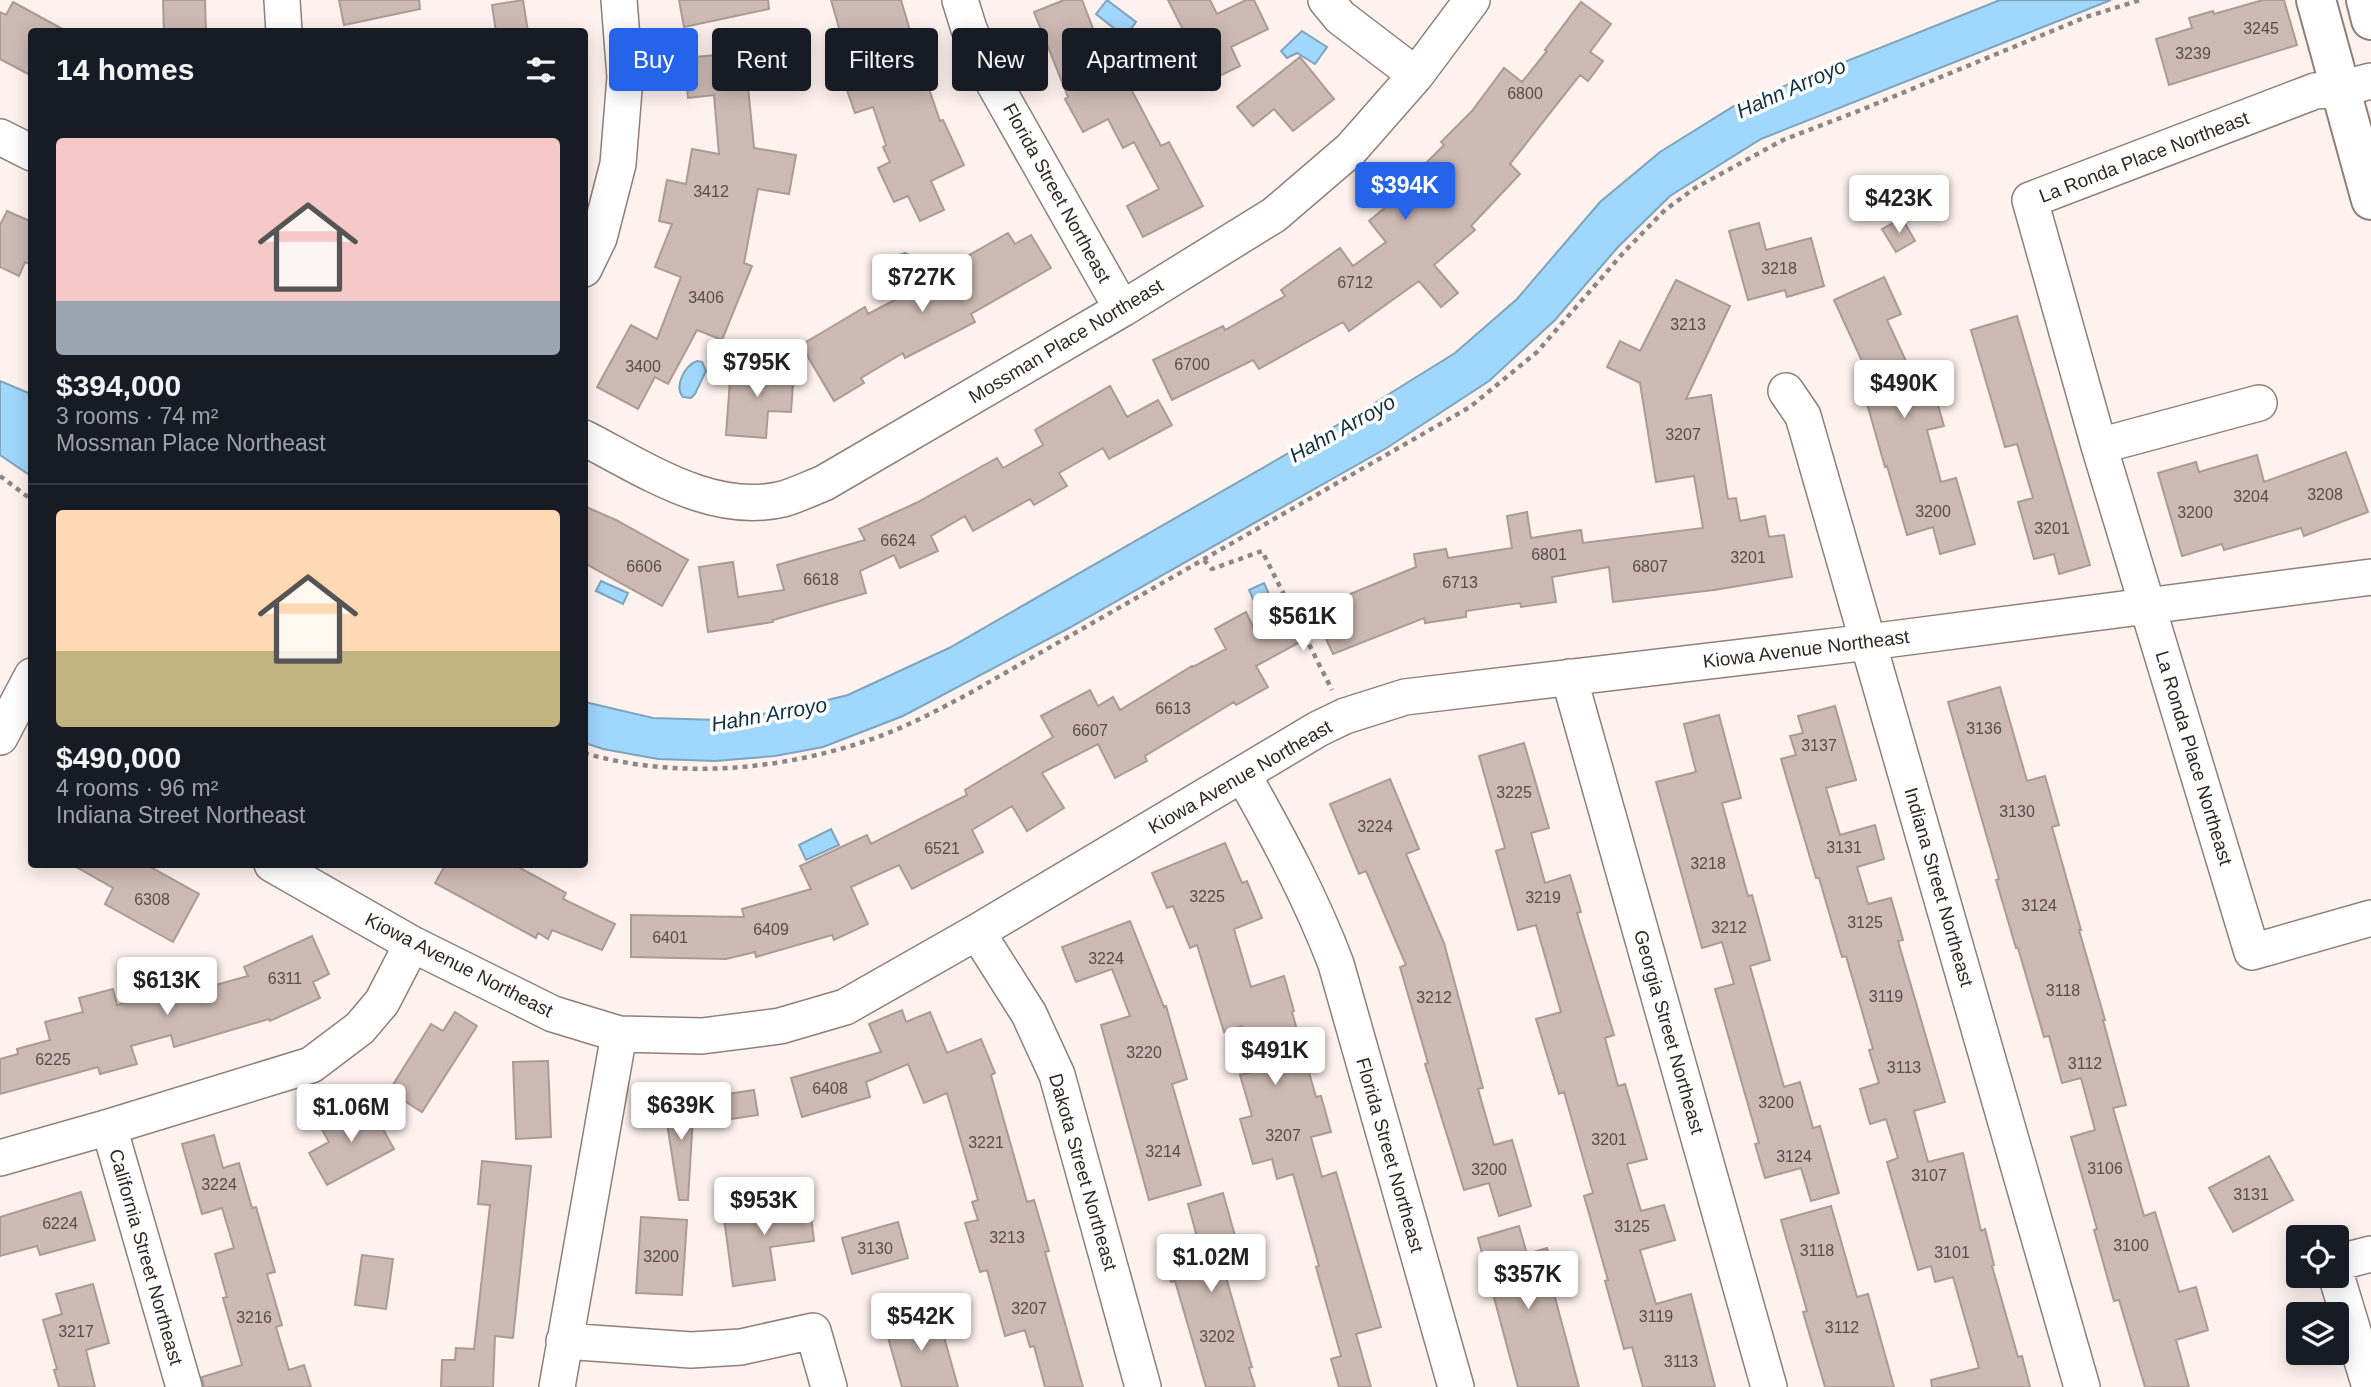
<!DOCTYPE html>
<meta charset="utf-8">
<style>
body{margin:0;font-family:Helvetica,sans-serif;background:#242831;color:#f1f3f6;height:100vh;display:flex;flex-direction:column;font-size:26px;white-space:nowrap}
*{box-sizing:border-box;margin:0}
p{font-size:23px;color:#9ea1a6}
.icon{flex:none;width:38px;height:38px;fill:none;stroke:currentColor;stroke-width:2;stroke-linecap:round;stroke-linejoin:round}
.map{position:relative;flex:1;overflow:hidden}
.panel{position:absolute;left:28px;top:28px;width:560px;height:840px;display:flex;flex-direction:column;background:#171b24;border-radius:7px;box-shadow:0 4px 18px #0003}
.panel>*{flex:none}
.banner{position:absolute;left:609px;top:28px;width:665px;height:63px;display:flex;gap:14px}
.controls{position:absolute;left:2286px;top:1225px;display:grid;gap:14px}
.controls a{display:grid;place-items:center;width:63px;height:63px;border-radius:7px;background:#171b24;box-shadow:0 4px 18px #0003;font-size:35px}
.price{position:absolute;translate:-50% -60px;padding:0 16px;border-radius:7px;background:#fff;color:#222;font-size:23px;line-height:46px;filter:drop-shadow(0 2px 4px #0008)}
.price::after{content:'';position:absolute;left:50%;top:42px;width:21px;height:16px;margin-left:-10px;background:inherit;clip-path:polygon(0 0,100% 0,50% 100%)}
.price.on{background:#2563eb;color:#fff}
ul{padding:0;list-style:none}
li{display:grid;align-content:center;gap:14px;height:371px;padding:0 28px}
li+li{border-top:2px solid #363941}
li span{display:grid;place-items:center;height:217px;border-radius:7px;color:#555}
li>.icon{margin-inline-start:auto}
span .icon{width:126px;height:126px;fill:#fffc;stroke-width:1}
li b{font-size:30px}
h2{display:flex;justify-content:space-between;align-items:center;height:84px;padding:0 28px;font-size:30px}
.chip{padding:0 24px;border-radius:7px;background:#171b24;box-shadow:0 4px 18px #0003;font-size:24px;line-height:63px}
.chip.on{background:#2563eb;color:#fff}
.map>svg:first-child{display:block}
.water{fill:#a0d7fc;stroke:#7ea3bc;stroke-width:2}
.building{fill:#cdbab4;stroke:#ac9a94;stroke-width:2}
.lines{fill:none;stroke-linecap:round;stroke-linejoin:round}
.minor-casing{stroke:#907f78;stroke-width:38}
.major-casing{stroke:#907f78;stroke-width:42}
.path{stroke:#8f8582;stroke-width:4.5;stroke-dasharray:5 5;stroke-linecap:butt}
.minor{stroke:#fff;stroke-width:35}
.major{stroke:#fff;stroke-width:38}
.labels{text-anchor:middle;dominant-baseline:central;stroke-width:7;stroke-linejoin:round;paint-order:stroke}
.number-label{font-size:16px;fill:#574d4a}
.street-label{font-size:19px;fill:#302927;stroke:#fff}
.water-label{font-size:21px;font-style:italic;fill:#113143;stroke:#fff}
</style>
<div class="map">
<svg width="2371" height="1387" viewBox="0 0 2371 1387">
<rect width="100%" height="100%" fill="#fef2ee"/>
<!-- water -->
<path class="water" d="M1107,0L1136,22L1125,37L1096,14Z
M2000,0H2111L1761,139L1670,196L1618,247L1555,320L1489,381L1385,449L1069,628L903,716L823,747L775,756L715,761L658,759L603,749L585,743V702L653,718L718,720L778,712L848,695L949,648L1360,412L1455,353L1517,299L1600,202L1660,152L1734,106Z
M1302,31L1327,47L1315,64L1297,53L1287,58L1281,51Z
M905,253L925,262V266L922,270L908,271L893,277L889,276L886,269L889,258Z
M697,361L702,362L706,371L695,394L691,398L683,397C674,387 684,366 697,361Z
M0,381L31,394V476L0,455Z
M601,581L628,593L623,604L596,591Z
M1264,583L1277,612L1262,619L1249,590Z
M831,829L839,845L806,860L799,845Z"/>
<!-- building -->
<path class="building" d="M163,0H205L206,32H164Z
M339,0H419L420,9L344,25Z
M523,0L528,32H496L492,5Z
M679,0H768L769,9L684,27Z
M831,0H901L916,51L940,121L943,120L964,165L931,181L944,210L920,221L908,196L894,202L878,168L890,162L883,147L886,145L873,107L855,113L842,76L852,73Z
M1064,0H1082L1111,75L1121,70L1161,146L1169,142L1203,206L1143,237L1127,206L1159,189L1134,142L1123,148L1108,119L1083,132L1065,99L1068,97L1034,12Z
M1168,0H1210L1217,14L1246,0H1254L1268,29L1231,47L1240,66L1209,81Z
M2263,0H2284L2297,45L2169,85L2156,39L2192,28L2189,18L2213,11L2214,14Z
M13,2L68,32H32V76L0,59V12L6,15Z
M1581,2L1611,24L1590,52L1603,61L1588,81L1580,75L1510,164L1520,174L1471,226L1475,230L1434,265L1458,293L1441,307L1419,281L1349,331L1343,322L1259,369L1253,360L1172,400L1153,360L1223,326L1225,330L1285,296L1281,290L1340,248L1353,266L1386,242L1369,221L1393,201L1390,198L1428,166L1425,164L1444,145L1441,142L1472,111L1504,68L1522,82L1547,51L1545,50Z
M760,51L762,74L747,76L754,148L796,155L789,194L758,189L744,263L752,266L722,340L697,330L668,384L655,377L638,409L597,387L631,325L657,339L681,277L655,267L672,224L659,221L667,180L686,184L692,149L719,154L714,95L688,98L684,58Z
M1300,57L1334,99L1293,131L1274,109L1253,126L1237,107Z
M7,211L32,222V265L25,262L19,276L0,267V225Z
M1902,218L1915,241L1896,252L1882,229Z
M1759,223L1766,250L1811,238L1824,286L1787,297L1785,290L1748,300L1729,231Z
M1008,233L1015,244L1031,235L1051,268L971,314L975,322L905,358L903,353L861,378L864,383L834,401L801,345L865,307L868,314L960,266L957,262Z
M1884,277L1901,314L1887,320L1911,372L1927,367L1944,426L1927,430L1941,482L1956,478L1975,544L1940,554L1933,527L1907,535L1887,466L1885,467L1862,386L1872,383L1834,300Z
M1676,280L1730,306L1686,399L1711,395L1728,499L1736,498L1740,521L1765,516L1769,537L1784,535L1792,577L1714,590L1613,602L1609,567L1552,577L1556,602L1521,607L1520,603L1466,611V617L1425,623L1424,618L1333,654L1322,630L1256,666L1268,687L1236,705L1234,702L1145,756L1147,761L1115,778L1098,744L1042,773L1064,808L1027,831L1012,806L972,830L983,852L912,889L899,865L851,887L868,924L834,940L832,935L756,957L755,952L726,959L631,957V915L744,917L742,909L811,889L800,866L867,835L871,844L967,795L965,790L1053,737L1041,716L1090,690L1098,706L1113,697L1120,710L1192,666L1193,667L1226,649L1215,629L1246,612L1254,629L1279,615L1282,622L1416,567L1414,554L1446,549L1448,558L1512,548L1507,516L1527,512L1531,538L1581,530L1583,543L1703,528L1694,476L1656,482L1640,383L1607,367L1620,341L1640,351Z
M2017,316L2090,565L2059,574L2054,554L2034,559L2018,502L2033,498L2017,444L2005,447L1971,330Z
M731,366L794,370L791,412L768,411L766,438L726,435Z
M1110,386L1127,417L1158,400L1172,425L1109,459L1103,448L1059,473L1067,486L1034,505L1030,499L973,531L965,516L931,536L938,551L900,568L894,555L860,571L866,593L773,620V622L708,632L699,567L733,562L738,597L784,590L777,565L865,540L859,529L916,503L997,458L1003,468L1043,445L1035,430Z
M2346,452L2368,512L2304,536L2301,528L2224,550L2222,544L2182,556L2158,473L2196,462L2199,472L2257,455L2264,482Z
M584,506L616,520L688,560L662,606L584,563Z
M2000,687L2027,781L2045,776L2059,825L2052,827L2081,930H2079L2105,1020H2103L2126,1105L2113,1108L2144,1216L2155,1212L2179,1292L2196,1287L2208,1330L2176,1340L2189,1387H2145L2119,1300L2114,1301L2094,1230L2097,1229L2071,1137L2095,1130L2081,1078L2062,1083L2049,1036L2044,1037L2018,948H2016L1996,880L1999,879L1948,702Z
M1835,706L1856,780L1826,788L1840,835L1875,825L1884,859L1857,867L1868,904L1891,898L1903,940L1898,941L1945,1102L1914,1111L1928,1162L1963,1153L1981,1231L1985,1229L1994,1265L1992,1266L2018,1357L2022,1356L2030,1387H1932L1931,1380L1979,1368L1953,1277L1935,1282L1931,1266L1918,1270L1887,1162L1898,1158L1886,1119L1870,1124L1860,1089L1879,1083L1869,1050L1873,1049L1846,956L1842,957L1819,878H1816L1781,759L1796,755L1790,736L1803,733L1798,716Z
M1719,715L1741,798L1722,803L1748,896L1752,895L1770,960L1750,966L1784,1087L1800,1082L1813,1128L1820,1126L1839,1193L1811,1201L1801,1168L1765,1178L1755,1144L1759,1143L1715,989L1734,984L1722,942L1702,948L1656,782L1696,772L1684,724Z
M1524,743L1549,828L1531,833L1545,883L1570,875L1581,912L1577,913L1614,1035L1605,1038L1618,1086L1625,1084L1647,1159L1627,1164L1641,1211L1664,1205L1675,1240L1640,1250L1656,1304L1691,1294L1715,1387H1643L1632,1347L1624,1349L1605,1281L1608,1280L1584,1196L1593,1193L1564,1092L1559,1094L1536,1019L1561,1012L1536,925L1518,930L1496,851L1505,848L1479,756Z
M1390,779L1419,849L1406,854L1444,943L1483,1088L1478,1089L1494,1145L1512,1140L1531,1206L1499,1216L1489,1183L1464,1190L1425,1064L1428,1063L1400,967L1406,965L1366,871L1359,874L1330,804Z
M1225,843L1242,883L1247,881L1262,918L1234,929L1251,987L1284,976L1294,1011L1292,1012L1316,1097L1321,1096L1331,1132L1311,1137L1322,1177L1336,1172L1381,1327L1356,1334L1371,1387H1339L1331,1359L1341,1356L1316,1267L1319,1266L1293,1174L1277,1179L1272,1159L1253,1164L1240,1119L1252,1116L1240,1075L1255,1071L1242,1026L1224,1032L1197,945L1190,948L1173,906L1167,908L1152,873Z
M71,864H145L199,894L173,942L105,904L113,888Z
M446,864H513L566,893L563,899L615,924L602,950L552,930L548,939L538,933L536,938L435,883Z
M1130,921L1164,1007L1166,1006L1187,1079L1172,1084L1201,1185L1149,1200L1101,1025L1130,1016L1112,969L1076,982L1062,947Z
M312,936L329,974L313,982L320,998L270,1021L269,1019L174,1047L171,1035L131,1046L137,1064L100,1074L98,1067L0,1094V1059L18,1054L17,1049L50,1040L45,1022L83,1012L79,998L113,989L117,1005L159,993L154,979L194,967L201,989L248,976L244,967Z
M902,1010L906,1022L930,1012L947,1053L981,1039L995,1073L991,1075L1027,1202L1034,1200L1049,1251L1045,1252L1083,1387H1045L1034,1346L1030,1347L1025,1330L1005,1336L987,1270L980,1272L965,1223L978,1220L972,1202L978,1200L947,1093L924,1103L908,1064L866,1082L870,1097L802,1117L791,1078L881,1052L869,1024Z
M455,1012L477,1026L422,1112L389,1091L431,1024L443,1031Z
M548,1061L551,1137L516,1139L513,1062Z
M754,1090L758,1115L711,1122L708,1097Z
M694,1099L688,1200H679L664,1104Z
M368,1102L394,1149L327,1185L309,1153L329,1142L321,1128Z
M214,1135L223,1168L239,1163L252,1208L256,1207L275,1272L267,1274L282,1325L276,1327L289,1370L304,1365L311,1387H204L202,1377L242,1365L223,1298L227,1297L215,1254L234,1248L222,1208L202,1214L182,1144Z
M2269,1156L2293,1200L2233,1232L2209,1188Z
M482,1161L531,1166L513,1338L495,1336L493,1387H441L442,1360H455L456,1348L474,1349L490,1205L478,1204Z
M81,1192L95,1240L40,1255L37,1246L0,1256V1217Z
M1223,1193L1242,1261L1223,1267L1252,1367L1249,1368L1255,1387H1206L1175,1281L1171,1282L1162,1248L1197,1237L1188,1204Z
M809,1199L814,1241L770,1247L775,1280L733,1286L723,1210Z
M1831,1206L1857,1297L1868,1294L1894,1387H1825L1803,1312L1807,1311L1781,1220Z
M641,1217L687,1220L682,1295L636,1293Z
M898,1222L908,1258L852,1274L842,1238Z
M1519,1226L1527,1254L1547,1248L1555,1278L1550,1279L1579,1387H1518L1478,1238Z
M362,1255L393,1259L386,1309L355,1305Z
M93,1284L109,1343L86,1350L95,1387H59L54,1370L57,1369L43,1320L62,1314L56,1294Z
M937,1312L958,1387H902L885,1327Z"/>
<g class="lines">
<!-- minor casing -->
<g class="minor-casing">
<path id="minor" d="M282,0L284,32
M960,0L969,29L991,78L1122,309
M1326,0L1340,17L1416,75
M2371,81L2340,89L2315,91L2030,200L2099,446L2252,952L2371,918
M0,137L32,153
M584,269L599,238L618,164L625,77L619,0
M1786,391L1803,416L2082,1387
M584,438C645,469 712,516 783,499C797,495 811,488 824,483L1122,309L1274,215L1351,149L1416,75L1472,0
M2099,446L2259,403
M1569,677L1769,1387
M0,737L32,676
M1243,775C1278,837 1311,898 1336,964L1456,1387
M272,864L412,944L553,1014L619,1034L702,1036L780,1026L845,1007L977,932L1318,729L1345,716L1405,697L1869,642L2371,577
M977,932L1029,1014L1057,1075L1143,1387
M109,1127L184,1387
M0,1158L109,1127L311,1065L360,1028L382,1002L412,944
M2336,1263L2371,1254
M2336,1275L2370,1387
M564,1341L691,1350L741,1347L813,1331L829,1387
M557,1387L619,1034"/>
</g>
<!-- major casing -->
<g class="major-casing">
<path id="major" d="M2316,0L2371,200
M2366,0L2371,20"/>
</g>
<!-- path -->
<path class="path" d="M0,476L32,500
M1204,560L1212,569L1262,551L1332,690
M584,753C674,779 775,771 863,742C901,730 936,711 970,693L1470,407L1537,352L1624,252L1665,210L1695,188L1783,140L1861,110L2086,17L2140,0"/>
<!-- minor -->
<use href="#minor" class="minor"/>
<!-- major -->
<use href="#major" class="major"/>
</g>
<g class="labels">
<!-- number labels -->
<g class="number-label">
<text x="2261" y="28">3245</text>
<text x="2193" y="53">3239</text>
<text x="1525" y="93">6800</text>
<text x="711" y="191">3412</text>
<text x="1779" y="268">3218</text>
<text x="1355" y="282">6712</text>
<text x="706" y="297">3406</text>
<text x="1688" y="324">3213</text>
<text x="1192" y="364">6700</text>
<text x="643" y="366">3400</text>
<text x="1683" y="434">3207</text>
<text x="2325" y="494">3208</text>
<text x="2251" y="496">3204</text>
<text x="1933" y="511">3200</text>
<text x="2195" y="512">3200</text>
<text x="2052" y="528">3201</text>
<text x="898" y="540">6624</text>
<text x="1549" y="554">6801</text>
<text x="1748" y="557">3201</text>
<text x="644" y="566">6606</text>
<text x="1650" y="566">6807</text>
<text x="821" y="579">6618</text>
<text x="1460" y="582">6713</text>
<text x="1173" y="708">6613</text>
<text x="1984" y="728">3136</text>
<text x="1090" y="730">6607</text>
<text x="1819" y="745">3137</text>
<text x="1514" y="792">3225</text>
<text x="2017" y="811">3130</text>
<text x="1375" y="826">3224</text>
<text x="1844" y="847">3131</text>
<text x="942" y="848">6521</text>
<text x="1708" y="863">3218</text>
<text x="1207" y="896">3225</text>
<text x="1543" y="897">3219</text>
<text x="152" y="899">6308</text>
<text x="2039" y="905">3124</text>
<text x="1865" y="922">3125</text>
<text x="1729" y="927">3212</text>
<text x="771" y="929">6409</text>
<text x="670" y="937">6401</text>
<text x="1106" y="958">3224</text>
<text x="285" y="978">6311</text>
<text x="2063" y="990">3118</text>
<text x="1886" y="996">3119</text>
<text x="1434" y="997">3212</text>
<text x="1144" y="1052">3220</text>
<text x="53" y="1059">6225</text>
<text x="2085" y="1063">3112</text>
<text x="1904" y="1067">3113</text>
<text x="830" y="1088">6408</text>
<text x="1776" y="1102">3200</text>
<text x="1283" y="1135">3207</text>
<text x="1609" y="1139">3201</text>
<text x="986" y="1142">3221</text>
<text x="1163" y="1151">3214</text>
<text x="1794" y="1156">3124</text>
<text x="2105" y="1168">3106</text>
<text x="1489" y="1169">3200</text>
<text x="1929" y="1175">3107</text>
<text x="219" y="1184">3224</text>
<text x="2251" y="1194">3131</text>
<text x="60" y="1223">6224</text>
<text x="1632" y="1226">3125</text>
<text x="1007" y="1237">3213</text>
<text x="2131" y="1245">3100</text>
<text x="875" y="1248">3130</text>
<text x="1817" y="1250">3118</text>
<text x="1952" y="1252">3101</text>
<text x="661" y="1256">3200</text>
<text x="1029" y="1308">3207</text>
<text x="1656" y="1316">3119</text>
<text x="254" y="1317">3216</text>
<text x="1842" y="1327">3112</text>
<text x="76" y="1331">3217</text>
<text x="1217" y="1336">3202</text>
<text x="1681" y="1361">3113</text>
</g>
<!-- street labels -->
<g class="street-label">
<text transform="translate(2144 157) rotate(-21)">La Ronda Place Northeast</text>
<text transform="translate(1057 193) rotate(61)">Florida Street Northeast</text>
<text transform="translate(1066 341) rotate(-31)">Mossman Place Northeast</text>
<text transform="translate(1806 649) rotate(-7)">Kiowa Avenue Northeast</text>
<text transform="translate(2194 758) rotate(73)">La Ronda Place Northeast</text>
<text transform="translate(1240 777) rotate(-30)">Kiowa Avenue Northeast</text>
<text transform="translate(1939 887) rotate(74)">Indiana Street Northeast</text>
<text transform="translate(459 965) rotate(27)">Kiowa Avenue Northeast</text>
<text transform="translate(1669 1032) rotate(74)">Georgia Street Northeast</text>
<text transform="translate(1390 1155) rotate(74)">Florida Street Northeast</text>
<text transform="translate(1083 1172) rotate(74)">Dakota Street Northeast</text>
<text transform="translate(146 1257) rotate(74)">California Street Northeast</text>
</g>
<!-- water labels -->
<g class="water-label">
<text transform="translate(1791 88) rotate(-24)">Hahn Arroyo</text>
<text transform="translate(1342 428) rotate(-29)">Hahn Arroyo</text>
<text transform="translate(769 714) rotate(-10)">Hahn Arroyo</text>
</g>
</g>
</svg>
<div class="controls">
<a><svg class="icon" aria-label="locate" viewBox="0 0 24 24"><circle cx="12" cy="12" r="6"/><path d="M12 2v4M12 18v4M2 12h4M18 12h4"/></svg></a>
<a><svg class="icon" aria-label="layers" viewBox="0 0 24 24"><path d="M12 4l9 5-9 5-9-5zM3 14l9 5 9-5"/></svg></a>
</div>
<b class="price on" style="left:1405px;top:222px">$394K</b>
<b class="price" style="left:1899px;top:235px">$423K</b>
<b class="price" style="left:922px;top:314px">$727K</b>
<b class="price" style="left:757px;top:399px">$795K</b>
<b class="price" style="left:1904px;top:420px">$490K</b>
<b class="price" style="left:1303px;top:653px">$561K</b>
<b class="price" style="left:167px;top:1017px">$613K</b>
<b class="price" style="left:1275px;top:1087px">$491K</b>
<b class="price" style="left:681px;top:1142px">$639K</b>
<b class="price" style="left:351px;top:1144px">$1.06M</b>
<b class="price" style="left:764px;top:1237px">$953K</b>
<b class="price" style="left:1211px;top:1294px">$1.02M</b>
<b class="price" style="left:1528px;top:1311px">$357K</b>
<b class="price" style="left:921px;top:1353px">$542K</b>
<div class="banner">
<a class="chip on">Buy</a>
<a class="chip">Rent</a>
<a class="chip">Filters</a>
<a class="chip">New</a>
<a class="chip">Apartment</a>
</div>
<section class="panel">
<h2>14 homes<svg class="icon" aria-label="filters" viewBox="0 0 24 24"><path d="M4 7h16M4 17h16"/><circle cx="9" cy="7" r="2"/><circle cx="15" cy="17" r="2"/></svg></h2>
<ul>
<li><span style="background:linear-gradient(#f6c9c9 75%,#9aa5b1 0)"><svg class="icon" aria-label="home" viewBox="0 0 24 24"><path d="M3 11l9-7 9 7M6 9v11h12V9"/></svg></span><div><b>$394,000</b><p>3 rooms · 74 m²</p><p>Mossman Place Northeast</p></div></li>
<li><span style="background:linear-gradient(#ffd9b3 65%,#c2b280 0)"><svg class="icon" aria-label="home" viewBox="0 0 24 24"><path d="M3 11l9-7 9 7M6 9v11h12V9"/></svg></span><div><b>$490,000</b><p>4 rooms · 96 m²</p><p>Indiana Street Northeast</p></div></li>
</ul>
</section>
</div>
